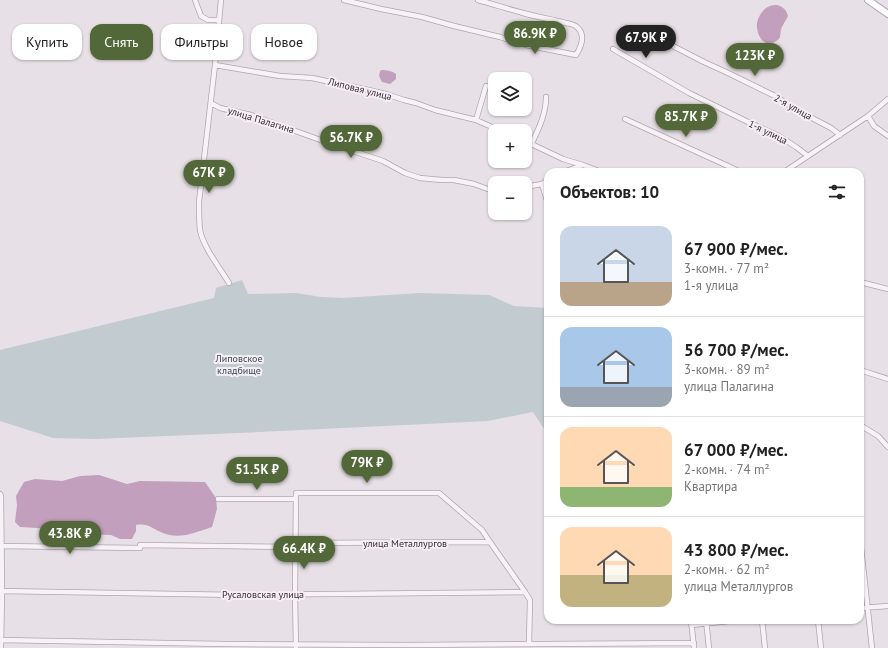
<!DOCTYPE html>
<html lang="ru">
<meta charset="utf-8">
<style>
body{margin:0;font-family:"PT Sans",sans-serif;background:#f2f2f2;color:#222;height:100vh;display:flex;flex-direction:column;font-size:15px;white-space:nowrap}
*{box-sizing:border-box;margin:0}
p{font-size:13px;color:#767676}
.icon{flex:none;width:22px;height:22px;fill:none;stroke:currentColor;stroke-width:2;stroke-linecap:round;stroke-linejoin:round}
.map{position:relative;flex:1;overflow:hidden}
.side{position:absolute;left:544px;top:168px;width:320px;height:456px;display:flex;flex-direction:column;background:#fff;border-radius:12px;box-shadow:0 1px 3px #0004}
.side>*{flex:none}
.guide{position:absolute;left:12px;top:24px;width:380px;height:36px;display:flex;gap:8px}
.fabs{position:absolute;left:488px;top:72px;display:grid;gap:8px}
.fabs a{display:grid;place-items:center;width:44px;height:44px;border-radius:8px;background:#fff;box-shadow:0 1px 3px #0004;font-size:20px}
.price{position:absolute;translate:-50% -34px;padding:0 9px;border-radius:14px;background:#526838;color:#fff;font-size:13px;line-height:26px;filter:drop-shadow(0 1px 2px #0008)}
.price::after{content:'';position:absolute;left:50%;top:24px;width:12px;height:9px;margin-left:-6px;background:inherit;clip-path:polygon(0 0,100% 0,50% 100%)}
.price.on{background:#222;color:#fff}
ul{padding:0;list-style:none}
li{display:flex;align-items:center;gap:12px;height:100px;padding:0 16px}
li+li{border-top:1px solid #e0e0e0}
li span{display:grid;place-items:center;flex:none;width:112px;height:80px;border-radius:12px;color:#555}
li>.icon{margin-inline-start:auto}
span .icon{width:48px;height:48px;fill:#fffc;stroke-width:1}
li b{font-size:17px}
h2{display:flex;justify-content:space-between;align-items:center;height:48px;padding:0 16px;font-size:17px}
.chip{padding:0 14px;border-radius:12px;background:#fff;box-shadow:0 1px 3px #0004;font-size:14px;line-height:36px}
.chip.on{background:#526838;color:#fff}
.map>svg:first-child{display:block}
.green{fill:#c2cbd0}
.water{fill:#c39fbe}
.lines{fill:none;stroke-linecap:round;stroke-linejoin:round}
.minor-casing{stroke:#b1a6ae;stroke-width:6}
.major-casing{stroke:#b1a1ae;stroke-width:8}
.minor{stroke:#f6f2f5;stroke-width:4.5}
.major{stroke:#fff;stroke-width:6}
.labels{text-anchor:middle;dominant-baseline:central;stroke-width:4;stroke-linejoin:round;paint-order:stroke}
.street-label{font-size:10px;fill:#3d2b38;stroke:#f5eff4}
.park-label{font-size:10px;fill:#3a4a57;stroke:#f5eff4}
</style>
<div class="map">
<svg width="888" height="648" viewBox="0 0 888 648">
<rect width="100%" height="100%" fill="#e7e0e6"/>
<!-- green -->
<path class="green" d="M242,280L248,294L296,293L321,297L343,298L420,293L489,295L514,306L548,308V435L533,412L488,421L238,433L95,439L53,438L0,421V350L214,298L216,288Z"/>
<!-- water -->
<path class="water" d="M777,5C783,7 786,9 788,16C786,21 782,25 781,30C780,33 781,36 779,39C777,41 773,43 770,43C761,45 756,31 757,23C758,16 764,8 770,6C772,5 775,5 777,5Z
M382,70C387,70 392,71 396,74V79L390,84L382,82L379,76L380,71Z
M99,475L127,484L140,481L205,482L216,498L217,509L212,527C196,532 180,540 163,533C152,529 149,523 136,525V531L132,539H120L111,535L87,534L37,528L20,527L15,522L17,505L16,496L24,482L35,479L62,481L80,476Z"/>
<g class="lines">
<!-- minor casing -->
<g class="minor-casing">
<path id="minor" d="M195,0L201,16L208,20H219
M221,0L215,65L199,202C199,211 199,221 200,230C203,247 220,268 229,283
M344,0L381,9L422,17L454,26L500,37L526,45L576,55C581,47 586,35 577,27C574,24 570,24 566,23C551,19 537,17 523,13C508,9 493,4 478,0
M669,44L704,62L726,72L777,97L795,109L831,128L840,135
M613,49L689,93L748,122L779,136L796,147L808,156
M215,65L280,76L312,78L364,89L386,94L404,100L416,103L435,110L476,120L501,131
M211,103L220,108L251,115L326,142L383,161L405,173L420,178L442,180H454L474,184L493,191L495,190
M868,116L874,126L888,136
M625,119L741,172
M476,120L486,86
M525,141L563,159L583,165L602,172
M532,143C539,128 546,114 546,97
M563,172L583,165
M784,172L868,116L888,99
M542,184L548,204
M525,187L542,184L548,180
M860,282L888,289
M860,370L888,379
M860,425L878,436L888,447
M0,494L1,496L2,591L1,648
M218,499H296
M860,538L872,648
M296,543L490,542
M140,545L296,547
M0,546L140,548
M0,591L240,595L525,592
M860,608L888,606
M691,620L694,648
M706,620L709,648
M762,620L765,648
M818,620L821,648
M692,625L739,620
M0,640L225,644L406,645L694,643
M296,648L295,594L296,493H439L482,530L490,542L525,592L530,600L529,644"/>
</g>
<!-- major casing -->
<g class="major-casing">
<path id="major" d="M868,0L888,14"/>
</g>
<!-- minor -->
<use href="#minor" class="minor"/>
<!-- major -->
<use href="#major" class="major"/>
</g>
<g class="labels">
<!-- street labels -->
<g class="street-label">
<text transform="translate(360 89) rotate(14)">Липовая улица</text>
<text transform="translate(793 107) rotate(29)">2-я улица</text>
<text transform="translate(261 120) rotate(17)">улица Палагина</text>
<text transform="translate(768 132) rotate(26)">1-я улица</text>
<text x="405" y="543">улица Металлургов</text>
<text x="263" y="594">Русаловская улица</text>
</g>
<!-- park labels -->
<g class="park-label">
<text x="239" y="358">Липовское<tspan x="239" dy="12">кладбище</tspan></text>
</g>
</g>
</svg>
<div class="fabs">
<a><svg class="icon" aria-label="layers" viewBox="0 0 24 24"><path d="M12 4l9 5-9 5-9-5zM3 14l9 5 9-5"/></svg></a>
<a>+</a>
<a>−</a>
</div>
<b class="price" style="left:535px;top:55px">86.9K ₽</b>
<b class="price on" style="left:646px;top:59px">67.9K ₽</b>
<b class="price" style="left:755px;top:77px">123K ₽</b>
<b class="price" style="left:686px;top:138px">85.7K ₽</b>
<b class="price" style="left:351px;top:159px">56.7K ₽</b>
<b class="price" style="left:209px;top:194px">67K ₽</b>
<b class="price" style="left:367px;top:484px">79K ₽</b>
<b class="price" style="left:257px;top:491px">51.5K ₽</b>
<b class="price" style="left:70px;top:555px">43.8K ₽</b>
<b class="price" style="left:304px;top:570px">66.4K ₽</b>
<div class="guide">
<a class="chip">Купить</a>
<a class="chip on">Снять</a>
<a class="chip">Фильтры</a>
<a class="chip">Новое</a>
</div>
<section class="side">
<h2>Объектов: 10<svg class="icon" aria-label="filters" viewBox="0 0 24 24"><path d="M4 7h16M4 17h16"/><circle cx="9" cy="7" r="2"/><circle cx="15" cy="17" r="2"/></svg></h2>
<ul>
<li><span style="background:linear-gradient(#c9d6e8 70%,#b9a48a 0)"><svg class="icon" aria-label="home" viewBox="0 0 24 24"><path d="M3 11l9-7 9 7M6 9v11h12V9"/></svg></span><div><b>67 900 ₽/мес.</b><p>3-комн. · 77 m²</p><p>1-я улица</p></div></li>
<li><span style="background:linear-gradient(#a9c7e8 75%,#9aa5b1 0)"><svg class="icon" aria-label="home" viewBox="0 0 24 24"><path d="M3 11l9-7 9 7M6 9v11h12V9"/></svg></span><div><b>56 700 ₽/мес.</b><p>3-комн. · 89 m²</p><p>улица Палагина</p></div></li>
<li><span style="background:linear-gradient(#ffd9b3 75%,#8fb573 0)"><svg class="icon" aria-label="home" viewBox="0 0 24 24"><path d="M3 11l9-7 9 7M6 9v11h12V9"/></svg></span><div><b>67 000 ₽/мес.</b><p>2-комн. · 74 m²</p><p>Квартира</p></div></li>
<li><span style="background:linear-gradient(#ffd9b3 60%,#c2b280 0)"><svg class="icon" aria-label="home" viewBox="0 0 24 24"><path d="M3 11l9-7 9 7M6 9v11h12V9"/></svg></span><div><b>43 800 ₽/мес.</b><p>2-комн. · 62 m²</p><p>улица Металлургов</p></div></li>
</ul>
</section>
</div>
